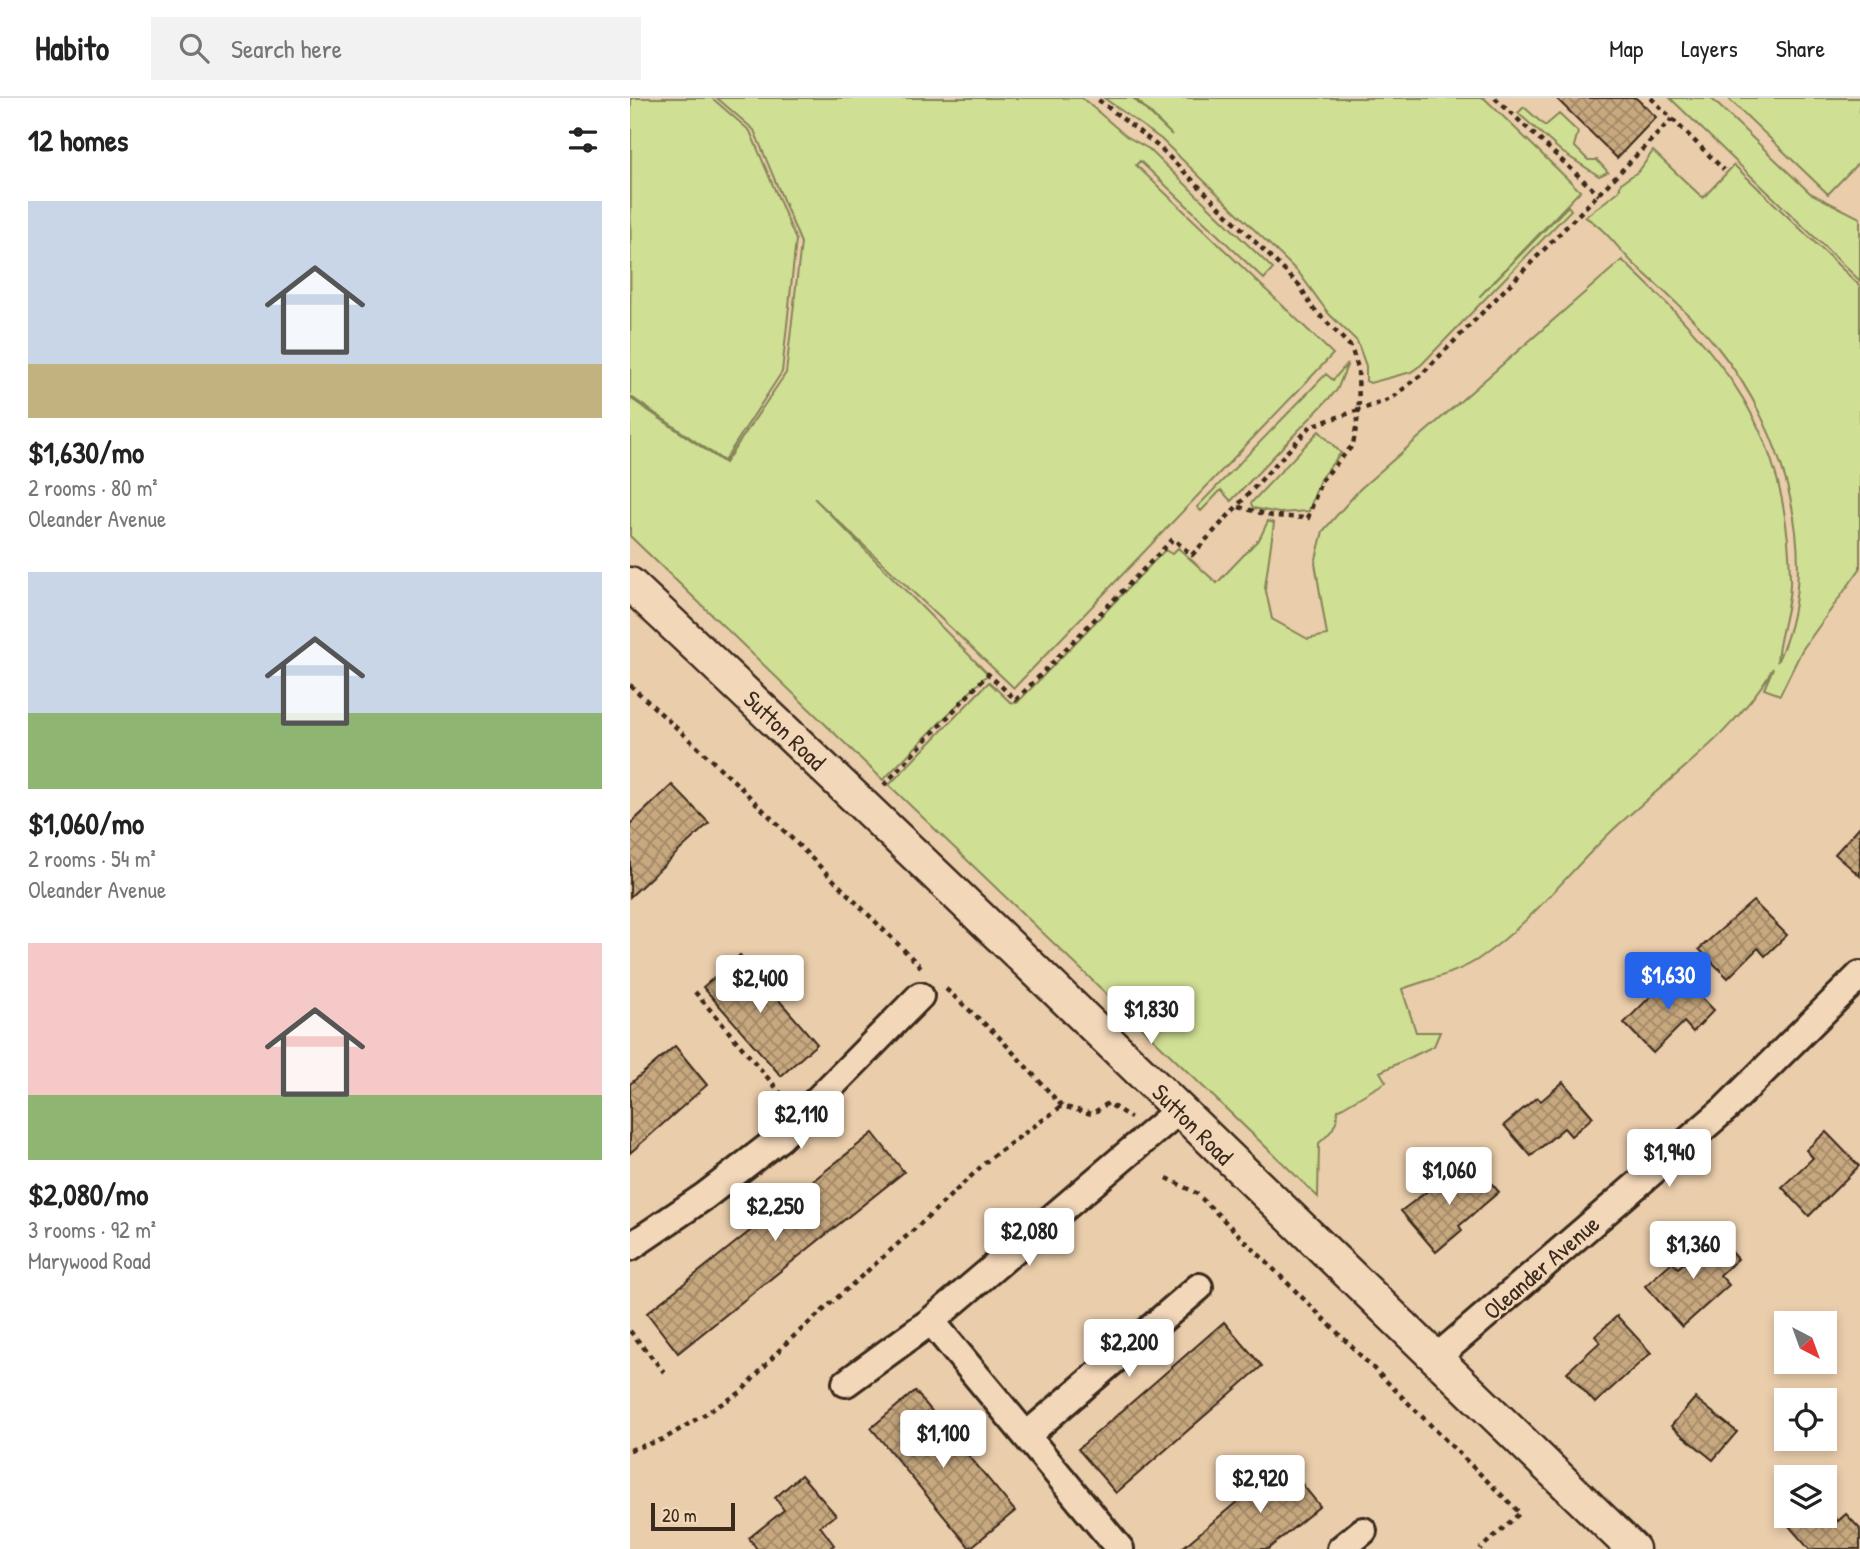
<!DOCTYPE html>
<meta charset="utf-8">
<style>
body{margin:0;font-family:"Patrick Hand",sans-serif;background:#f2f2f2;color:#222;height:100vh;display:flex;flex-direction:column;font-size:26px;white-space:nowrap}
*{box-sizing:border-box;margin:0}
p{font-size:23px;color:#767676}
.icon{flex:none;width:38px;height:38px;fill:none;stroke:currentColor;stroke-width:2;stroke-linecap:round;stroke-linejoin:round}
.map{position:relative;flex:1;overflow:hidden}
.details{display:flex;flex-direction:column;background:#fff;width:630px}
.details>*{flex:none}
.needle{width:46px;rotate:139deg}
.controls{position:absolute;left:1144px;top:1213px;display:grid;gap:14px}
.controls a{display:grid;place-items:center;width:63px;height:63px;border-radius:0px;background:#fff;box-shadow:0 4px 10px #0003;font-size:35px}
.scale{position:absolute;left:21px;bottom:18px;width:84px;box-sizing:border-box;padding-left:7px;border:4px solid #3b2a1e;border-top:0;font-size:19px;line-height:24px;white-space:nowrap;color:#3b2a1e;-webkit-text-stroke:5px #f2d7b9;paint-order:stroke}
.price{position:absolute;translate:-50% -60px;padding:0 16px;border-radius:7px;background:#fff;color:#222;font-size:23px;line-height:46px;filter:drop-shadow(0 2px 4px #0008)}
.price::after{content:'';position:absolute;left:50%;top:42px;width:21px;height:16px;margin-left:-10px;background:inherit;clip-path:polygon(0 0,100% 0,50% 100%)}
.price.current{background:#2563eb;color:#fff}
ul{padding:0;list-style:none}
li{display:grid;align-content:center;gap:14px;height:371px;padding:0 28px}
li span{display:grid;place-items:center;height:217px;border-radius:0px;color:#555}
li>.icon{margin-inline-start:auto}
span .icon{width:126px;height:126px;fill:#fffc;stroke-width:1}
li b{font-size:30px}
h2{display:flex;justify-content:space-between;align-items:center;height:84px;padding:0 28px;font-size:30px}
header{display:flex;align-items:center;gap:42px;box-sizing:border-box;height:98px;padding:0 35px;background:#fff;border-bottom:2px solid #e0e0e0}
header strong{font-size:33px}
nav{display:flex;gap:38px;margin-inline-start:auto;font-size:24px}
.search{width:490px;height:63px;background:#f2f2f2;display:flex;align-items:center;gap:18px;box-sizing:border-box;padding:0 24px;border-radius:0px;color:#767676;font-size:26px}
main{display:flex;flex:1;min-height:0}
.map>svg:first-child{display:block}
.green{fill:#cfdf93;stroke:#858458;stroke-width:2}
.building{fill:url(#building-cross-hatch);stroke:#3b2a1e;stroke-width:2}
.lines{fill:none;stroke-linecap:round;stroke-linejoin:round}
.minor-casing{stroke:#3b2a1e;stroke-width:32}
.tertiary-casing{stroke:#3b2a1e;stroke-width:37}
.path{stroke:#3b2a1e;stroke-width:4.5;stroke-dasharray:5 5;stroke-linecap:butt}
.minor{stroke:#f2d7b9;stroke-width:26}
.tertiary{stroke:#f2d7b9;stroke-width:32}
.labels{text-anchor:middle;dominant-baseline:central;stroke-width:5;stroke-linejoin:round;paint-order:stroke}
.street-label{font-size:24px;fill:#3b2a1e;stroke:#f2d7b9}
</style>
<header>
<strong>Habito</strong>
<div class="search"><svg class="icon" aria-label="search" viewBox="0 0 24 24"><circle cx="10" cy="10" r="6"/><path d="M15 15l6 6"/></svg>Search here</div>
<nav><a>Map</a><a>Layers</a><a>Share</a></nav>
</header>
<main>
<section class="details">
<h2>12 homes<svg class="icon" aria-label="filters" viewBox="0 0 24 24"><path d="M4 7h16M4 17h16"/><circle cx="9" cy="7" r="2"/><circle cx="15" cy="17" r="2"/></svg></h2>
<ul>
<li><span style="background:linear-gradient(#c9d6e8 75%,#c2b280 0)"><svg class="icon" aria-label="home" viewBox="0 0 24 24"><path d="M3 11l9-7 9 7M6 9v11h12V9"/></svg></span><div><b>$1,630/mo</b><p>2 rooms · 80 m²</p><p>Oleander Avenue</p></div></li>
<li><span style="background:linear-gradient(#c9d6e8 65%,#8fb573 0)"><svg class="icon" aria-label="home" viewBox="0 0 24 24"><path d="M3 11l9-7 9 7M6 9v11h12V9"/></svg></span><div><b>$1,060/mo</b><p>2 rooms · 54 m²</p><p>Oleander Avenue</p></div></li>
<li><span style="background:linear-gradient(#f6c9c9 70%,#8fb573 0)"><svg class="icon" aria-label="home" viewBox="0 0 24 24"><path d="M3 11l9-7 9 7M6 9v11h12V9"/></svg></span><div><b>$2,080/mo</b><p>3 rooms · 92 m²</p><p>Marywood Road</p></div></li>
</ul>
</section>
<div class="map">
<svg width="1230" height="1451" viewBox="0 0 1230 1451">
<defs>
<pattern id="building-cross-hatch" width="8" height="8" patternUnits="userSpaceOnUse" patternTransform="scale(1.75)"><rect width="8" height="8" fill="#c7a87f"/><path d="M0 0l8 8M0 8l8-8" fill="none" stroke="#a38967"/></pattern>
</defs>
<rect width="100%" height="100%" fill="#eacdab"/>
<filter id="ink" filterUnits="userSpaceOnUse"><feTurbulence type="fractalNoise" baseFrequency=".0143" numOctaves="2"/><feDisplacementMap in="SourceGraphic" scale="14" xChannelSelector="R" yChannelSelector="G"/><feConvolveMatrix kernelMatrix="1 2 1 2 8 2 1 2 1" color-interpolation-filters="sRGB"/></filter>
<g filter="url(#ink)">
<!-- green -->
<path class="green" d="M1,0H82L120,33L166,142L152,274L94,363L0,298Z
M87,0H452L496,38L519,51L643,171L634,181L510,63L506,67L703,256L384,590L184,400L358,576L253,682L0,438V300L95,365L156,275L171,145L124,32Z
M474,0H503L542,37L505,0H854L950,93L849,199L938,108L941,112L791,267L781,274L740,285L736,283V268L727,243L699,216L669,175L531,41Z
M1040,0H1081L1180,95L1230,120V183Z
M1098,0H1230V63L1198,96Z
M894,9L915,28L929,16L948,34L944,48L958,62H967L978,74L969,78L932,54L888,15Z
M1023,53L1073,100L1104,67L1230,188V471L1172,552L1150,597L1134,591L1143,570C1105,636 1041,678 986,729C939,773 901,826 847,862C825,876 796,882 772,891L786,934H810L804,948L750,974L756,984L708,1012C707,1028 701,1035 689,1045L688,1099L259,687L359,584L380,604L387,605L535,452L542,456L548,450L587,485L630,440L638,423L644,425L635,489L642,521L678,541L697,537L685,465L693,433L730,391L992,162C1095,259 1158,332 1160,481C1161,510 1148,538 1147,564C1195,465 1154,331 1088,250C1063,219 1034,193 1005,167C989,152 975,130 955,119L989,93L991,85L1009,73Z
M718,265L707,292L601,403L591,392L571,413L567,409L696,276L703,282Z
M689,333L711,355L690,381L679,413L649,415L623,410L621,405Z"/>
<!-- building -->
<path class="building" d="M926,0H1006L1026,19L987,60Z
M42,687L79,725L0,799V726Z
M1230,728V778L1205,756Z
M1123,803L1157,837L1135,858L1128,850L1098,880L1069,851Z
M110,857L187,946L151,978L73,889Z
M1046,873L1084,912L1063,934L1054,924L1023,955L994,925Z
M45,948L77,987L0,1055V986Z
M933,984L963,1019L941,1038L934,1030L901,1058L874,1027L907,999L911,1003Z
M1196,1034L1229,1068L1179,1118L1152,1089L1183,1060L1176,1052Z
M243,1035L274,1074L48,1255L17,1215Z
M847,1069L869,1094L829,1128L832,1132L806,1154L771,1113L820,1076L828,1085Z
M1086,1136L1108,1161L1090,1177L1099,1187L1052,1229L1015,1188L1042,1164L1048,1170Z
M987,1218L1021,1255L965,1305L937,1274L970,1244L965,1238Z
M594,1224L632,1268L486,1395L448,1351Z
M285,1293L385,1413L340,1450L241,1330Z
M1065,1300L1107,1334L1083,1362L1041,1328Z
M654,1364L690,1408L638,1451H551Z
M171,1377L206,1417L190,1428L204,1447L199,1451H127L119,1440L154,1412L145,1400Z
M1195,1409L1208,1423L1216,1416L1230,1431V1451H1179L1159,1428L1171,1418H1195Z"/>
<g class="lines">
<!-- minor casing -->
<g class="minor-casing">
<path id="minor" d="M0,1149L75,1098L150,1040L290,898
M301,1223L490,1451
M806,1260L1095,1011L1230,877
M216,1285L301,1223L549,1012
M397,1337L569,1189
M711,1451L733,1433"/>
</g>
<!-- tertiary casing -->
<g class="tertiary-casing">
<path id="tertiary" d="M0,486C338,804 670,1129 1003,1451"/>
</g>
<!-- path -->
<path class="path" d="M865,0L969,97
M1021,0L1094,72
M609,409L642,418L678,420L691,383L723,347L729,312L761,301L792,276L1042,21
M0,587L104,683L293,871
M254,687L358,576L386,602L543,441L562,457L681,328L729,312L728,270L721,249L682,209L670,188L529,49L466,0
M316,891L368,938L432,1008L462,1016L478,1005L501,1020
M65,894L154,999
M537,1080L566,1095C675,1201 781,1309 890,1415L850,1451
M0,1233L34,1274
M0,1352L34,1341L111,1294L154,1247L297,1120L359,1061L432,1008"/>
<!-- minor -->
<use href="#minor" class="minor"/>
<!-- tertiary -->
<use href="#tertiary" class="tertiary"/>
</g>
</g>
<g class="labels">
<!-- street labels -->
<g class="street-label">
<text transform="translate(155 632) rotate(44)">Sutton Road</text>
<text transform="translate(563 1026) rotate(45)">Sutton Road</text>
<text transform="translate(911 1169) rotate(-41)">Oleander Avenue</text>
</g>
</g>
</svg>
<div class="controls">
<a><svg class="needle" viewBox="-14 -14 28 28"><path d="M0-13l5 13h-10z" fill="#e53935"/><path d="M0 13l5-13h-10z" fill="#767676"/></svg></a>
<a><svg class="icon" aria-label="locate" viewBox="0 0 24 24"><circle cx="12" cy="12" r="6"/><path d="M12 2v4M12 18v4M2 12h4M18 12h4"/></svg></a>
<a><svg class="icon" aria-label="layers" viewBox="0 0 24 24"><path d="M12 4l9 5-9 5-9-5zM3 14l9 5 9-5"/></svg></a>
</div>
<div class="scale">20 m</div>
<b class="price current" style="left:1038px;top:914px">$1,630</b>
<b class="price" style="left:130px;top:917px">$2,400</b>
<b class="price" style="left:521px;top:948px">$1,830</b>
<b class="price" style="left:171px;top:1053px">$2,110</b>
<b class="price" style="left:1039px;top:1091px">$1,940</b>
<b class="price" style="left:819px;top:1109px">$1,060</b>
<b class="price" style="left:145px;top:1145px">$2,250</b>
<b class="price" style="left:399px;top:1170px">$2,080</b>
<b class="price" style="left:1063px;top:1183px">$1,360</b>
<b class="price" style="left:499px;top:1281px">$2,200</b>
<b class="price" style="left:313px;top:1372px">$1,100</b>
<b class="price" style="left:630px;top:1417px">$2,920</b>
</div>
</main>
